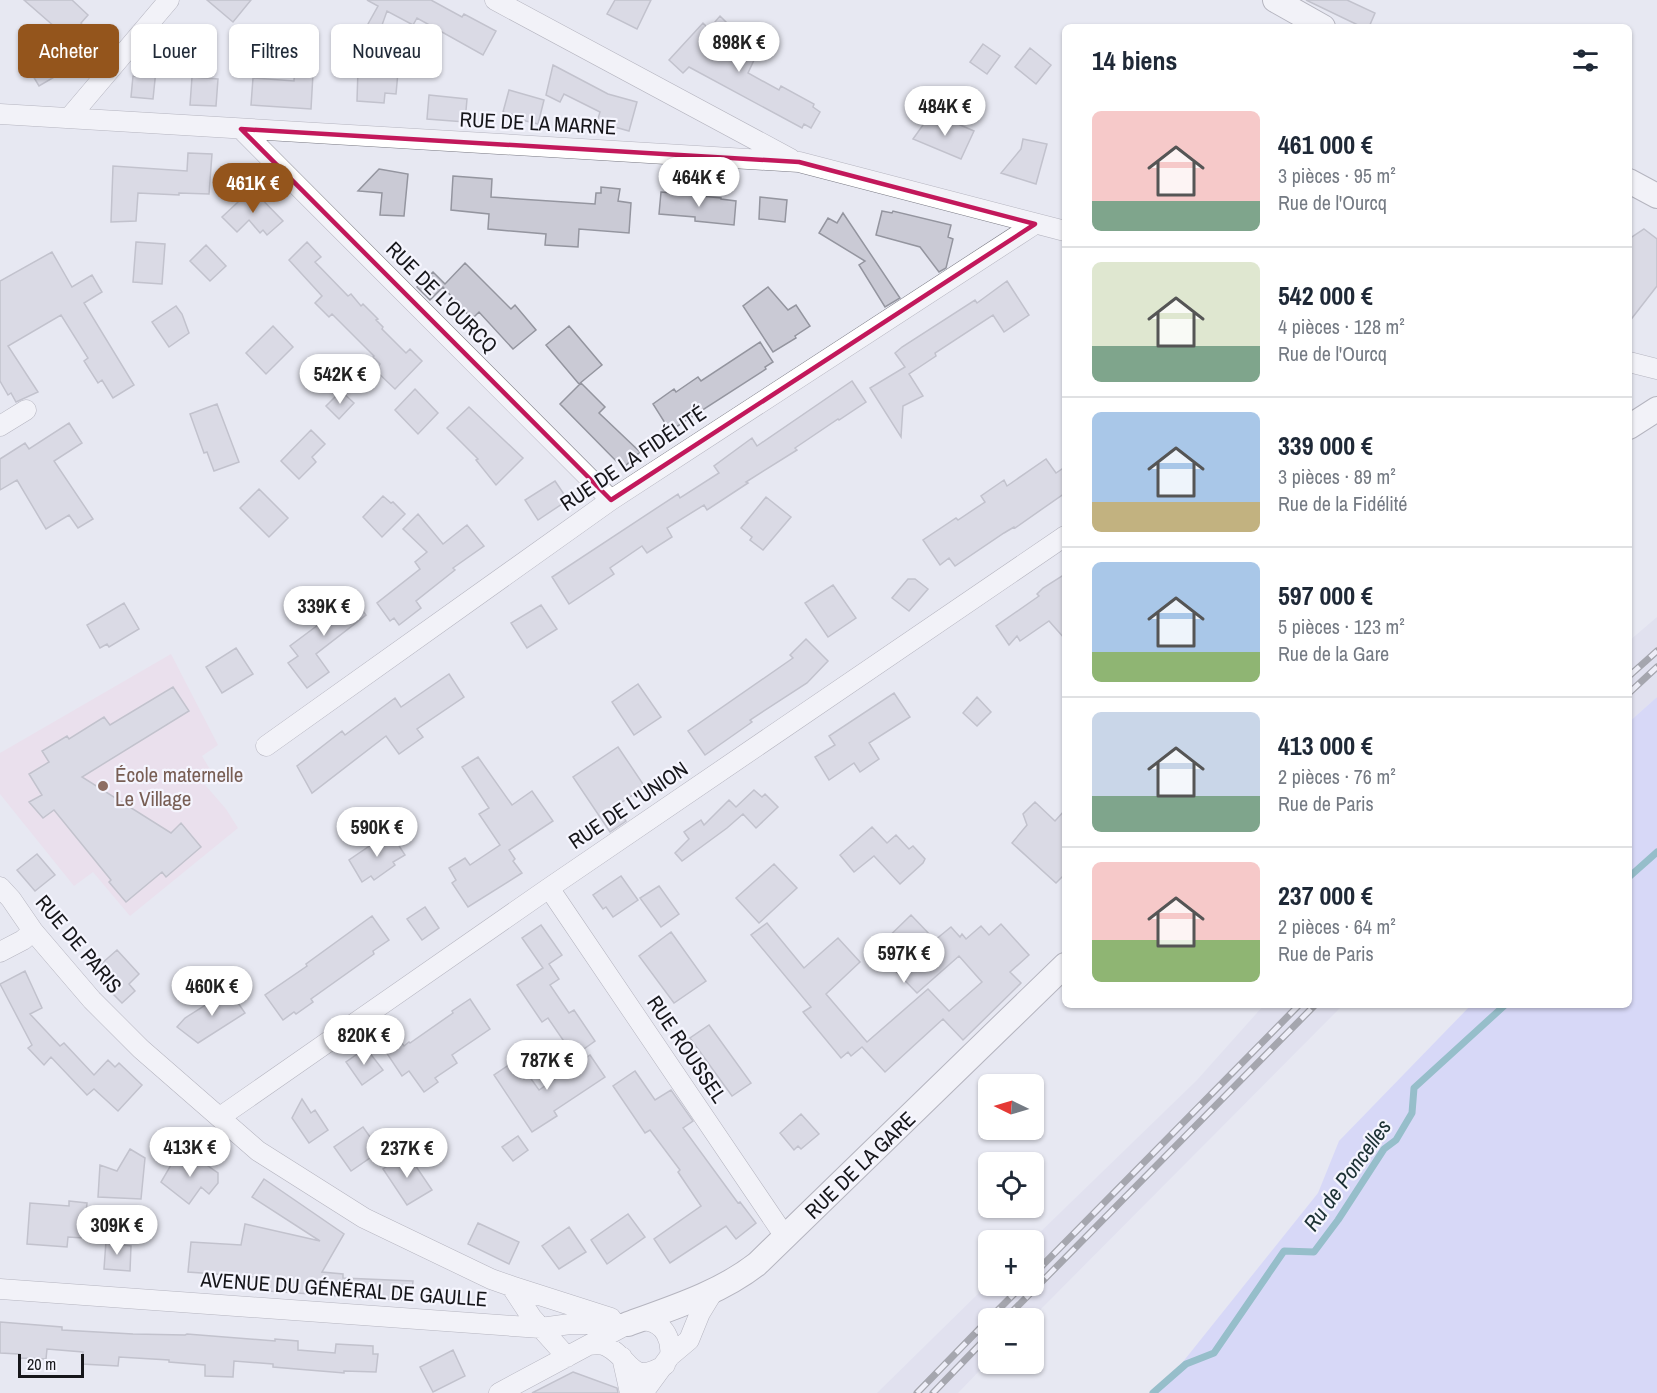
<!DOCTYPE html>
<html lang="fr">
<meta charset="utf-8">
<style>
body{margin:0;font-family:"Archivo Narrow",sans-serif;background:#f6f6f7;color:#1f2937;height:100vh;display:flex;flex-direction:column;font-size:22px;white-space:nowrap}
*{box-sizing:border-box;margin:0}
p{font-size:20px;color:#747a83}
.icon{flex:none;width:33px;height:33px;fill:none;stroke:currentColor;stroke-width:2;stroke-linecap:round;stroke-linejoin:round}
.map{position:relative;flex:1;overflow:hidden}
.panel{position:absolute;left:1062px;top:24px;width:570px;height:984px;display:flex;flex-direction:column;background:#fff;border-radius:9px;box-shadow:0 2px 4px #0004}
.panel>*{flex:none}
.guide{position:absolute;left:18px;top:24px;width:570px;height:54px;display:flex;gap:12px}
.needle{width:39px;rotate:275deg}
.fabs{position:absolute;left:978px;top:1074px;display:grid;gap:12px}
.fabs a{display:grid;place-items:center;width:66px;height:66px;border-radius:9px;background:#fff;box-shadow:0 2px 4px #0004;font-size:30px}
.scale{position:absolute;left:18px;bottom:15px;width:66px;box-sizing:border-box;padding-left:6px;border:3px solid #16161a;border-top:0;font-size:16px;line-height:21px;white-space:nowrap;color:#16161a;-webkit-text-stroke:4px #f5f5fe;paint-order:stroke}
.price{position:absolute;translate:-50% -51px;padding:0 14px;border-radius:21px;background:#fff;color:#222;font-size:20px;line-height:39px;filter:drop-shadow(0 2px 3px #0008)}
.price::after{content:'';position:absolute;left:50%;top:36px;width:18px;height:14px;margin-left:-9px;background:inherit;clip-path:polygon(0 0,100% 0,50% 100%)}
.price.active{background:#94551c;color:#fff}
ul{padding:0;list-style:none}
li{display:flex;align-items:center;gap:18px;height:150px;padding:0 30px}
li+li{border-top:2px solid #e0e1e3}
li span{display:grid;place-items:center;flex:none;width:168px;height:120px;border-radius:9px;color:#555}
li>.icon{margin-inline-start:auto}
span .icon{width:72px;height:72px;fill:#fffc;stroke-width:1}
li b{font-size:26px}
h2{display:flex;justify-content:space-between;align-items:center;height:72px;padding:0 30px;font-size:26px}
.tag{padding:0 21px;border-radius:9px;background:#fff;box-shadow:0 2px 4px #0004;font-size:21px;line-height:54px}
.tag.active{background:#94551c;color:#fff}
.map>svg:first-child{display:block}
.built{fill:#d9daec}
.education{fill:#edd8e6}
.green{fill:#c4c6fd}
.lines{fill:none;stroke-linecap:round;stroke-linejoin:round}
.stream{stroke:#348c99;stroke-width:7}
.building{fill:#cacad5;stroke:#94959f;stroke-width:1.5}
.minor-casing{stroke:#787882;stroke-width:21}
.tertiary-casing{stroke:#787882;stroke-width:26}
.minor{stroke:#fff;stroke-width:20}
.tertiary{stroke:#fff;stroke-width:24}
.rail-casing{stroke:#56575c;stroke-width:7}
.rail{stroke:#f5f5fe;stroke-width:4.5;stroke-dasharray:14;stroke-linecap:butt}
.marked{fill:none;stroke:#c2185b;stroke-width:4.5;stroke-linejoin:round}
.education-dot{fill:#8d6e63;stroke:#f5f5fe;stroke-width:2}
.labels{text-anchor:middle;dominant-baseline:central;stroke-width:4.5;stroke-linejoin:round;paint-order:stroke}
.street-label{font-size:21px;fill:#16161a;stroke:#f5f5fe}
.education-label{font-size:21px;fill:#785e54;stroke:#f5f5fe;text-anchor:start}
.water-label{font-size:22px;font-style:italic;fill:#1c3134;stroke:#f5f5fe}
</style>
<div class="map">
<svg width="1657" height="1393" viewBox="0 0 1657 1393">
<rect width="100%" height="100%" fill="#e7e8f2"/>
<!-- built -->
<path class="built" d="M1657,617V697L1629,722V641Z
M1264,1005H1343L1032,1318H988V1362L958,1393H877L988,1284V1286H1034L1032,1240L1197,1080Z"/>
<!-- education -->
<path class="education" d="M171,654L218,745L202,756L211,771L200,779L226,809L238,828L130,916L93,872L74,886L0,794V753Z"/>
<!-- green -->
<path class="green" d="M1657,697V1393H1158L1318,1193L1339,1141L1471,1005H1629V722Z"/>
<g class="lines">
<!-- stream -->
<path class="stream" d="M1629,877L1657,852
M1153,1393L1186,1364L1214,1353L1284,1251L1314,1252L1338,1220L1384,1149L1396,1140L1412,1113L1414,1088L1505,1005"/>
</g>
<!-- building -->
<path class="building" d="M24,0H72L88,15L81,23L84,27L71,41Z
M207,0H251L233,22Z
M367,0H431L462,17L464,14L496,31L483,55L417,18L413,25L387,11L366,70L398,72L396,94L385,93L384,103L357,101L358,69H347L349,38L359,40L378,6Z
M615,0H651L637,29L607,14Z
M1306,0H1347L1375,13L1369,27H1362Z
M720,16L734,30L723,41L755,58L748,73L779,90L781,86L814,104L813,107L820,112L811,128L804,124L802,128L689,67L683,73L669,60L703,23L709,29Z
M297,30L317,33L315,56H314L311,109L251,105L253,78L294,81Z
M983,44L1000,56L987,74L970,62Z
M1030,48L1051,65L1036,84L1015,67Z
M56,50L66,67L54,73L56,76L39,86L27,66Z
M553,65L608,94L637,102L629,131L597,122L600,112L564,94L560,102L546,95Z
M136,68L156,70L153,99L131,97L133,76H135Z
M192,77L218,79L216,106L190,105Z
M509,90L544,100L538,124L514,118V115L503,112Z
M429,95L467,99L465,122L427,119Z
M928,118L947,129L951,121L974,131L961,159L913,139Z
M1023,139L1047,144L1036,184L1001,173L1021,149Z
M188,153L212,154L209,194L179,193V195L138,193L136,221L111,222L113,166L187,171Z
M379,169L408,174L404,216L380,215L382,193L358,191Z
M453,176L492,179L491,197L595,204L596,193H601V187L620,189L618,201L631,203L629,233L579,229L578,247L545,245L546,234L488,229L489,214L451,210Z
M252,189L283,221L267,235L263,230L260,233L249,220L237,232L222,217Z
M661,192L721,198V199L736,201L734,225L695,221V217L659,214Z
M760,197L787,200L785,222L759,219Z
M882,211L892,213L893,211L951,225L948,237L953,239L946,268L939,272L920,247L876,235Z
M843,213L900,298L885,307L859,265L865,261L819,233L828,218L837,223Z
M1644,229L1657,239V286L1629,322V239Z
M136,242L165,244L162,284L133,282Z
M307,242L321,257L315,262L348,296L351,294L361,306L363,304L378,319L376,320L383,327L382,329L406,353L410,349L422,361L395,389L375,370L380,364L373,357L374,356L332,314L329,317L315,303L322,296L289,260Z
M206,245L226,266L210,281L190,261Z
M52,252L72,287L92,275L102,292L84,303L134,385L113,398L102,380L98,383L84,361L88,358L61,315L8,346L38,392L16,402L11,393L8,395L0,381V281Z
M465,263L511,309L515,305L536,330L513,349L479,312L472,319L443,287L430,300L417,287L433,272L445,284Z
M1007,281L1029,315L1004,332L993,315L935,353L936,356L909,374L923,396L903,406L901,437L870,388L905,367L895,353L902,347L975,300L977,303Z
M768,287L788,310L796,305L810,326L795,336L796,338L773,352L743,306Z
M176,306L182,314L189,333L169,347L152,322Z
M273,326L293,347L266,374L246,353Z
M569,326L602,365L579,384L546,345Z
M760,342L773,362L765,367L766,369L670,431L653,404L674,389L676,392L698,377L701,381Z
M852,381L866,402L839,420L838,419L795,448L797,450L746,482L748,483L707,510L704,505L667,528L672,537L647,553L642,546L610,568L614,574L569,604L552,577L678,494L680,498L719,473L714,466L752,438L757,446Z
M581,383L605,407L599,413L640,452L623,468L560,404Z
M415,389L438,413L418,434L395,410Z
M341,391L354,403L339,419L326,406Z
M217,404L239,462L214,471L207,452L204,453L190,414Z
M469,407L523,458L496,485L476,460L478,459L447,428Z
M69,423L82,443L54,461L93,519L78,528L69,515L46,529L17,480L0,490V459L25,443L29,449Z
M311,430L325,444L312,457L316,462L299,479L281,461Z
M1046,459L1056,473L1065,467V493L1015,528L1014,527L1004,533L955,566L949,558L940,565L923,540L956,518L958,520L985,502L981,496L1004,480L1007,486Z
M555,481L568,500L538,520L525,500Z
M259,489L288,518L269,537L240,508Z
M383,496L391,503L393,502L405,514L382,537L363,517Z
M766,497L791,517L763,550L750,540L752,537L741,528Z
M418,514L443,544L467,525L484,546L453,568L455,570L416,601L421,608L399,625L394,618L390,621L377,603L420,569L415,562L427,552L403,529Z
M1065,574V639L1049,621L1020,641L1017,636L1009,645L996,626L1039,596L1037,594L1043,588Z
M908,579H915L928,589L909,611L892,598Z
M833,585L856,618L828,637L805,603Z
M347,590L366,615L316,654L329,672L307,688L288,663L298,656L290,646L322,622L315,614Z
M124,603L139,629L109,647L107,644L100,648L87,625Z
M541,605L557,629L527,648L511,623Z
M806,639L828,661L807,683L750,720L752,722L705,755L688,731L793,658L790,655Z
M236,648L253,674L222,693L206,667Z
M449,674L464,697L417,729L423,737L399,754L386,736L312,793L297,766L342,731L345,735L395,698L401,707Z
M638,684L661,717L634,735L612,702Z
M173,687L189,711L82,777L171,833L181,823L201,847L166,877L162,872L126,902L109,882L111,880L54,810L43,818L29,802L42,795L29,774L49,762L42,751L67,736L69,739L104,717L110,725Z
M894,693L910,717L869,743L879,759L860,772L854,763L829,780L815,757L835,745L829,736Z
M977,697L991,712L977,726L963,713Z
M618,747L645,787L616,806L626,821L610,832L573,777Z
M478,757L512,805L532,791L553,821L509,850L515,859L513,861L522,873L468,907L452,883L456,880L449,868L465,858L470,865L500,845L479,814L489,808L462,767Z
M754,790L762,797L765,794L778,807L756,828L743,814L727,828L682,861L675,853L689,839L684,832L701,820L704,825L729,800L736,807Z
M1035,802L1055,821L1065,810V874L1056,883L1012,843L1027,825L1023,814Z
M872,827L887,843L896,835L909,849L913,846L925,859L923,863L900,884L874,856L854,872L840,855Z
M390,832L405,855L393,862L395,865L374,880L371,876L362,882L349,860Z
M37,854L55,875L35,891L17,870Z
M774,864L797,888L759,923L736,898Z
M621,876L638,900L613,917L606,907L603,909L593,895Z
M659,886L679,914L661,927L640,898Z
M425,907L439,928L422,940L407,919Z
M911,915L935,940L951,927L960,937L962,934L966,939L981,926L989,935L1001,924L1029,955L1010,972L1021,983L963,1040L943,1019L885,1072L862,1047L851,1056L848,1052L841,1058L803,1012L811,1007L751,935L767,923L804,968L838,938L860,962L826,994L867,1042L928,989L949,1011L982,982L959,956L917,993L875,950Z
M372,916L389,940L373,951L374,954L311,999L313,1002L296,1014L294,1012L283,1020L265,995L307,966L306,964Z
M541,925L562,955L549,964L559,979L550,985L569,1013L574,1010L595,1041L574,1056L548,1018L542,1022L517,985L543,968L522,938Z
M671,932L706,981L674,1003L639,956Z
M117,950L139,974L129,984L135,991L122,1003L101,982L109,974L100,965Z
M25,971L42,1008L30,1014L60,1046L64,1043L94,1075L108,1060L115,1067L119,1063L142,1085L118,1111L94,1089L87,1095L51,1057L44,1065L28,1048L32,1045L0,984Z
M229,990L245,1013L198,1043L177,1027L185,1018Z
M470,999L490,1029L452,1055L457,1063L435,1078L438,1082L424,1092L409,1071L402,1076L386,1052L401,1042L404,1046L409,1042L410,1043L453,1013L452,1011Z
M709,1025L751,1083L732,1096L690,1038Z
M366,1048L383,1070L362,1085L346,1062Z
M590,1055L605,1077L554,1111L557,1116L532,1132L494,1075L513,1062L524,1079L529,1076L539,1090Z
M635,1071L655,1100L671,1090L693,1121L683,1128L738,1203L740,1202L756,1223L736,1239L726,1226L670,1263L654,1239L701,1206L678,1172L680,1170L650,1130L645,1133L613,1086Z
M302,1099L311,1113L315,1110L328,1130L309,1143L292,1118Z
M801,1114L819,1134L801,1149L798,1146L794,1150L780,1133Z
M363,1127L380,1151L351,1171L334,1147Z
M518,1136L528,1150L513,1161L502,1147Z
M130,1149L145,1158L141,1199L98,1197L100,1165L117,1171Z
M178,1153L193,1161L195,1157L218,1173V1183L209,1194L201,1187L189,1204L161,1182Z
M407,1153L432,1190L407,1205L383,1169Z
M264,1179L344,1234L322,1272L343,1274V1278L413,1281L411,1301L268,1291L256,1288L257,1277L188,1272L191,1242L241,1245L245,1224L320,1241L252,1197Z
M69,1201L87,1203L84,1238L68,1237L67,1247L27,1244L30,1203L69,1206Z
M628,1214L645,1237L607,1264L591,1240Z
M478,1223L519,1242L509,1264L468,1244Z
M569,1227L586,1252L559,1269L542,1246Z
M106,1241L123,1242V1245L131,1246L130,1271L104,1269Z
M0,1322L62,1327V1330L133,1334L185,1335L187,1334L275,1341V1339L298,1341V1350L335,1353L336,1344L373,1346V1354H378L376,1372L344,1371V1373L273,1367V1364L234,1361L233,1377L205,1376V1365L169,1362V1360L119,1357L118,1366L82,1364L83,1352L47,1349L46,1359L19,1358V1354L0,1353Z
M453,1350L465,1376L433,1392L420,1367Z
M573,1372L617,1388L618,1393H532Z"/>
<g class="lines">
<!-- minor casing -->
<g class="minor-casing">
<path id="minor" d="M495,0L791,159
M0,114L799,162L1065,231
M69,118L169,0
M241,129L611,500
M1629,362L1657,369
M0,426L26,410
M266,746L611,500L1035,224
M0,887L11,899L33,931L92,1000L141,1049L258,1151L364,1218L491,1279L511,1286L532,1318L567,1357
M549,888L786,1238
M0,952L23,940L33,931
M220,1117L549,888L1065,536
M511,1286L611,1318
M0,1289L541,1328L570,1324H628
M589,1345C595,1344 602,1343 608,1347C632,1360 630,1386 665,1365
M622,1357L630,1393
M499,1393L628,1324C634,1322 642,1319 648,1321C665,1324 672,1341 670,1356
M643,1393L670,1356L689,1340L700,1313L714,1290"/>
</g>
<!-- tertiary casing -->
<g class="tertiary-casing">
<path id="tertiary" d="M1275,0L1323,27
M1629,181L1657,196
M1629,427L1657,409
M628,1324C672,1308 720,1293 757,1264L1065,965"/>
</g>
<!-- minor -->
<use href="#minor" class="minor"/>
<!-- tertiary -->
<use href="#tertiary" class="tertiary"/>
<!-- rail casing -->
<g class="rail-casing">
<path id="rail" d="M1629,676L1657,651
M1629,693L1657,667
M1034,1274L1299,1005
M990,1318L1022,1286
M1006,1318L1315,1005
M917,1393L988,1320
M933,1393L988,1336"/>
</g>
<!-- rail -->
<use href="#rail" class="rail"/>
</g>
<!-- marked area -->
<path d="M0 0H1657V1393H0ZM241,129L799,162L1035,224L611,500Z" fill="#e7e8f2" fill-opacity=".55" fill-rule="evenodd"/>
<path class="marked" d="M241,129L799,162L1035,224L611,500Z"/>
<!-- markers -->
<circle class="education-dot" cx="103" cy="786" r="6"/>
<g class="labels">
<!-- street labels -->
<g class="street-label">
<text transform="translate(538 123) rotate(3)">RUE DE LA MARNE</text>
<text transform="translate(442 297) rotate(45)">RUE DE L'OURCQ</text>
<text transform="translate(633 458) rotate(-34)">RUE DE LA FIDÉLITÉ</text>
<text transform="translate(628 805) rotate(-34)">RUE DE L'UNION</text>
<text transform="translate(79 944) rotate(50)">RUE DE PARIS</text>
<text transform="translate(687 1049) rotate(56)">RUE ROUSSEL</text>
<text transform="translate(860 1165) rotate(-44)">RUE DE LA GARE</text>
<text transform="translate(344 1289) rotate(4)">AVENUE DU GÉNÉRAL DE GAULLE</text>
</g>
<!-- education labels -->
<g class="education-label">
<text x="115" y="774">École maternelle<tspan x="115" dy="24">Le Village</tspan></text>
</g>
<!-- water labels -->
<g class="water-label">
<text transform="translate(1347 1175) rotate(-54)">Ru de Poncelles</text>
</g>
</g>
</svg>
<div class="fabs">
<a><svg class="needle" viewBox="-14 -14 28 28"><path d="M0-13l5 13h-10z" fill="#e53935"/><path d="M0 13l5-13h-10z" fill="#747a83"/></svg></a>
<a><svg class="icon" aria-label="locate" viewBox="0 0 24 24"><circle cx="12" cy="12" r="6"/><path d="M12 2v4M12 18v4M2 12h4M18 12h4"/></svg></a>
<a>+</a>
<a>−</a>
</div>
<div class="scale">20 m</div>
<b class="price" style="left:739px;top:73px">898K €</b>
<b class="price" style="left:945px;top:137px">484K €</b>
<b class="price" style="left:699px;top:208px">464K €</b>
<b class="price active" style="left:253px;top:214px">461K €</b>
<b class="price" style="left:340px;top:405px">542K €</b>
<b class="price" style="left:324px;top:637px">339K €</b>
<b class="price" style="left:377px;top:858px">590K €</b>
<b class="price" style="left:904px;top:984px">597K €</b>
<b class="price" style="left:212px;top:1017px">460K €</b>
<b class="price" style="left:364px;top:1066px">820K €</b>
<b class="price" style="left:547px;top:1091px">787K €</b>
<b class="price" style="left:190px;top:1178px">413K €</b>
<b class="price" style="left:407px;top:1179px">237K €</b>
<b class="price" style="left:117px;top:1256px">309K €</b>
<div class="guide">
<a class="tag active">Acheter</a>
<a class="tag">Louer</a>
<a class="tag">Filtres</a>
<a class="tag">Nouveau</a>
</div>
<section class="panel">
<h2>14 biens<svg class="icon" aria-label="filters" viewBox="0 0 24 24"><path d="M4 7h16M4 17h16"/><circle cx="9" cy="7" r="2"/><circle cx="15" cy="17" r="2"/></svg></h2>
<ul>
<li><span style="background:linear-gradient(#f6c9c9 75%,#7fa58c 0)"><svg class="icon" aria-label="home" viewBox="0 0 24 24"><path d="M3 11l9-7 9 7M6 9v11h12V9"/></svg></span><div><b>461 000 €</b><p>3 pièces · 95 m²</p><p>Rue de l'Ourcq</p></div></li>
<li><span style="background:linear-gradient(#dfe7d0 70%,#7fa58c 0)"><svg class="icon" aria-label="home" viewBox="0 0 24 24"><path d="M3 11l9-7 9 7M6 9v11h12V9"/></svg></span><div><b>542 000 €</b><p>4 pièces · 128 m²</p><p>Rue de l'Ourcq</p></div></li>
<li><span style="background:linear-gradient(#a9c7e8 75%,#c2b280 0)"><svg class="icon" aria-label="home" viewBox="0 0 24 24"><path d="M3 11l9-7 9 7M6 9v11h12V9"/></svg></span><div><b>339 000 €</b><p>3 pièces · 89 m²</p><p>Rue de la Fidélité</p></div></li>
<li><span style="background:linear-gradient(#a9c7e8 75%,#8fb573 0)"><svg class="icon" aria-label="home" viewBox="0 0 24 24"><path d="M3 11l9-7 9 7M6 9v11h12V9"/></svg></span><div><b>597 000 €</b><p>5 pièces · 123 m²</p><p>Rue de la Gare</p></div></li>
<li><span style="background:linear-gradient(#c9d6e8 70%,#7fa58c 0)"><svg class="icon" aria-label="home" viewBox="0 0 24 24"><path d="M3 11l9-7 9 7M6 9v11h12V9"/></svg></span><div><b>413 000 €</b><p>2 pièces · 76 m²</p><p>Rue de Paris</p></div></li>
<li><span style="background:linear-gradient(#f6c9c9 65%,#8fb573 0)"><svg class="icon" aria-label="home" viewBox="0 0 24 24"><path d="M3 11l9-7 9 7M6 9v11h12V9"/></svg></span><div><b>237 000 €</b><p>2 pièces · 64 m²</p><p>Rue de Paris</p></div></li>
</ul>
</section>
</div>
